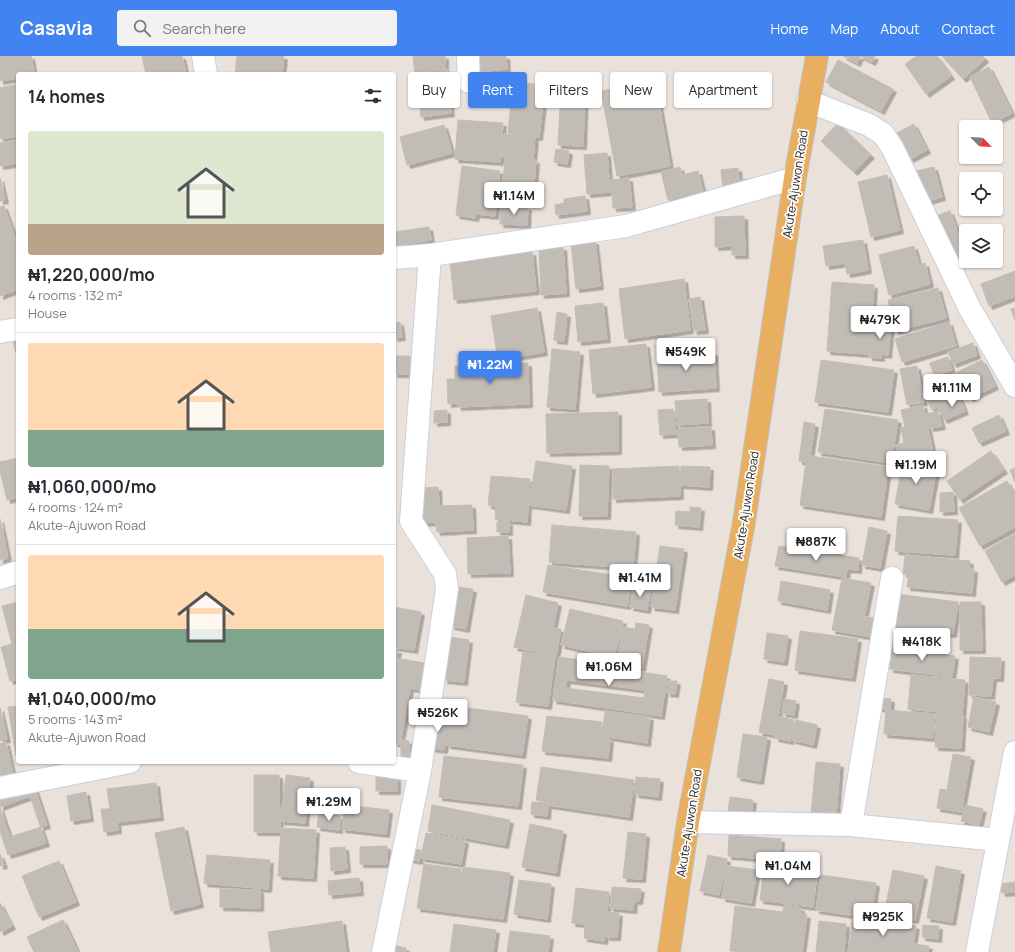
<!DOCTYPE html>
<meta charset="utf-8">
<style>
body{margin:0;font-family:Manrope,sans-serif;background:#f2f2f3;color:#2b2b33;height:100vh;display:flex;flex-direction:column;font-size:15px;white-space:nowrap}
*{box-sizing:border-box;margin:0}
p{font-size:13px;color:#7c7c81}
.icon{flex:none;width:22px;height:22px;fill:none;stroke:currentColor;stroke-width:2;stroke-linecap:round;stroke-linejoin:round}
.map{position:relative;flex:1;overflow:hidden}
.drawer{position:absolute;left:16px;top:16px;width:380px;height:692px;display:flex;flex-direction:column;background:#fff;border-radius:4px;box-shadow:0 1px 3px #0004}
.drawer>*{flex:none}
.hud{position:absolute;left:408px;top:16px;width:380px;height:36px;display:flex;gap:8px}
.needle{width:26px;rotate:115deg}
.controls{position:absolute;left:959px;top:64px;display:grid;gap:8px}
.controls a{display:grid;place-items:center;width:44px;height:44px;border-radius:4px;background:#fff;box-shadow:0 1px 3px #0004;font-size:20px}
.price{position:absolute;translate:-50% -34px;padding:0 9px;border-radius:4px;background:#fff;color:#222;font-size:13px;line-height:26px;filter:drop-shadow(0 1px 2px #0008)}
.price::after{content:'';position:absolute;left:50%;top:24px;width:12px;height:9px;margin-left:-6px;background:inherit;clip-path:polygon(0 0,100% 0,50% 100%)}
.price.active{background:#4184f1;color:#fff}
ul{padding:0;list-style:none}
li{display:grid;align-content:center;gap:8px;height:212px;padding:0 12px}
li+li{border-top:1px solid #e1e1e2}
li span{display:grid;place-items:center;height:124px;border-radius:4px;color:#555}
li>.icon{margin-inline-start:auto}
span .icon{width:72px;height:72px;fill:#fffc;stroke-width:1}
li b{font-size:17px}
h2{display:flex;justify-content:space-between;align-items:center;height:48px;padding:0 12px;font-size:17px}
.pill{padding:0 14px;border-radius:4px;background:#fff;box-shadow:0 1px 3px #0004;font-size:14px;line-height:36px}
.pill.active{background:#4184f1;color:#fff}
header{display:flex;align-items:center;gap:24px;box-sizing:border-box;height:56px;padding:0 20px;background:#4184f1;color:#fff}
header strong{font-size:19px}
nav{display:flex;gap:22px;margin-inline-start:auto;font-size:14px}
.search{width:280px;height:36px;background:#f2f2f3;display:flex;align-items:center;gap:10px;box-sizing:border-box;padding:0 14px;border-radius:4px;color:#7c7c81;font-size:15px}
.map>svg:first-child{display:block}
.building{fill:#c2bcb6;stroke:#c5bcb5;fill-rule:evenodd;filter:url(#shadow)}
.lines{fill:none;stroke-linecap:round;stroke-linejoin:round}
.minor-casing{stroke:#c9d0da;stroke-width:24}
.major-casing{stroke:#c3c3c3;stroke-width:24}
.minor{stroke:#fff;stroke-width:22}
.major{stroke:#e9af61;stroke-width:22}
.labels{text-anchor:middle;dominant-baseline:central;stroke-width:3.5;stroke-linejoin:round;paint-order:stroke}
.street-label{font-size:12px;fill:#282828;stroke:#fff}
</style>
<header>
<strong>Casavia</strong>
<div class="search"><svg class="icon" aria-label="search" viewBox="0 0 24 24"><circle cx="10" cy="10" r="6"/><path d="M15 15l6 6"/></svg>Search here</div>
<nav><a>Home</a><a>Map</a><a>About</a><a>Contact</a></nav>
</header>
<div class="map">
<svg width="1015" height="896" viewBox="0 0 1015 896">
<defs>
<filter id="shadow"><feDropShadow dx="3.5" dy="3.5" stdDeviation="0" flood-color="#0004"/></filter>
</defs>
<rect width="100%" height="100%" fill="#eae1db"/>
<!-- building -->
<path class="building" d="M0,0H31L34,18H18V22L0,25Z
M142,0H182L186,18H146Z
M237,0H284L282,18H235Z
M413,0H445V10L424,12L425,20L415,21Z
M476,0H506L507,13L478,16Z
M843,0H875L872,6L860,0L857,7Z
M917,0H937L951,20L926,38L905,8Z
M942,0H983L985,3L963,23Z
M838,4L893,33L881,55L826,26Z
M989,11L1012,57L992,67L970,21Z
M446,12L451,57L421,61L417,22L426,21V14Z
M655,25L670,110L617,120L601,35Z
M513,26L545,29L539,81L508,77Z
M18,28V80L0,83V32Z
M561,30L585,31L583,90L558,89Z
M458,64L503,67L500,106L455,103Z
M838,67L871,99L854,116L821,85Z
M914,68L927,94L910,103L897,77Z
M444,69L452,97L407,109L400,81Z
M504,78L535,80L533,104H536L533,140L502,138L505,101H502Z
M18,84V107L0,110V87Z
M556,93L569,95L567,108L554,106Z
M607,97L610,136L587,138L584,99Z
M462,110L500,115L495,160L476,158L475,162L456,159Z
M680,111L682,119L698,115L703,135L668,144L661,116Z
M934,111L942,141L924,146L916,115Z
M738,112L739,124L750,123L723,135L721,114Z
M887,119L900,174L871,181L858,126Z
M0,122L5,144L0,145Z
M629,122L632,151L613,152L611,124Z
M585,140L587,155L556,159L555,149L564,147V143Z
M4,150L18,190V233L0,240V151Z
M501,150L528,151L527,169L500,168Z
M950,155L966,199V202L953,207L936,160Z
M744,160L745,199H732V190L715,191V161Z
M429,171L431,184L394,190V176Z
M863,184L868,214L847,218L845,207L826,210L823,190Z
M595,185L600,230L576,233L571,187Z
M914,190L919,209L925,207L930,228L889,239L879,199Z
M563,191L566,237L541,239L539,193Z
M532,196L536,235L454,244L450,205Z
M1015,215V240L989,250L981,228Z
M684,223L690,274L625,283L619,233Z
M832,226L874,229L869,298L827,295Z
M938,232L946,262L895,275L888,244Z
M700,241L705,274L694,275L689,243Z
M603,247L607,283L578,286L575,250Z
M537,252L544,296L498,304L491,260Z
M1015,252V264L1011,253Z
M557,256L567,258L564,285L554,284Z
M400,266L402,281L394,282V267Z
M949,266L956,290L902,306L895,283Z
M873,267L891,269L888,299L881,298V302L869,301Z
M18,284V297H16L13,285Z
M973,287L977,299L953,308L948,296Z
M646,288L651,331L593,338L589,294Z
M552,293L580,296L575,353L547,351Z
M714,296L716,332L659,336L657,300Z
M394,300H410V318H394Z
M948,301L952,314L934,320L930,307Z
M821,304L894,314L888,356L815,346Z
M982,304L995,330L970,342L966,333L959,336L951,319Z
M528,307L529,348L458,351L457,347L448,348L447,323H455V310Z
M917,310L924,346L907,349L900,313Z
M943,333L949,345L932,354L926,342Z
M958,338L965,355L944,364L938,352L952,345L951,341Z
M707,343L708,367L677,369L675,345Z
M923,349L933,396L899,404L896,389L904,387L901,372L905,371L901,354Z
M673,353L676,378L660,379L658,354Z
M825,353L898,364L891,407L818,396Z
M447,354V366L434,367V355Z
M938,355L942,370L930,372L927,358Z
M618,356V395L547,397L546,358Z
M999,359L1006,375L979,387L972,372Z
M804,366L815,368L810,400L888,411L881,461L800,449L806,406L799,405Z
M711,371L712,389L679,391L678,372Z
M991,395L1004,414L960,444L947,425Z
M18,402V441L7,444L0,415V406Z
M903,404L937,410L929,454L895,448Z
M536,405L572,410L566,454L529,449Z
M580,409L609,410L607,460H579Z
M679,410L680,440L613,443V413Z
M681,410L710,411L709,431L680,429Z
M1015,412V426L1010,414Z
M491,420L530,423L527,466L495,463L496,450L488,449Z
M1007,425L1015,439V471L980,490L959,452Z
M438,431L439,449L436,450L472,449L473,474L437,476L436,466L421,467L423,432Z
M953,436L954,455L940,456V437Z
M690,451L701,452L699,471L675,469L676,455L690,456Z
M898,460L958,464L955,499L895,495Z
M0,463L8,502L0,504Z
M497,466H509V476H497Z
M552,469L636,476L633,512L549,506Z
M869,471L887,475L880,512L862,509Z
M1015,478V519L1002,526L985,495Z
M508,480L510,517L468,518L467,482Z
M660,490L684,493L675,554L651,551Z
M779,490L859,502L858,514L847,513L846,521L775,510Z
M905,499L970,505L969,512L974,513L972,537L907,531L909,518H903Z
M548,509L632,522L627,550L543,536Z
M842,522L871,527L864,561L874,562L871,581L832,574Z
M781,525L830,534L827,554L778,545Z
M634,529L651,532L647,554L630,551Z
M458,531L473,533L466,573L451,570Z
M897,538L958,546L953,578L892,570Z
M526,539L558,547L553,572L561,573L556,600L514,591Z
M18,546V623L10,625L1,591L12,588L2,550Z
M960,546H981L982,594H960Z
M394,551L421,556L414,594L394,591Z
M570,553L623,565L614,601L561,589Z
M636,567L649,569L642,612L617,608L623,571L635,573Z
M800,575L858,583L852,622L795,614Z
M767,577L788,580L784,606L764,603Z
M450,581L469,584L464,626L444,624Z
M892,592L955,600L952,621L890,613Z
M394,594H398L396,602L424,607L420,634L410,632L400,688L394,687Z
M523,596L555,601L548,650L516,646Z
M559,601L614,609V612L667,620L661,660L553,644ZM567,624L645,634L644,642L565,632Z
M970,601L1001,602L1000,622H993L991,640L969,639Z
M911,619L965,624L962,658L908,653Z
M769,623L784,626L775,679L759,676Z
M668,625H677L675,638L667,637Z
M974,641L996,646L989,676L968,671Z
M880,642L891,643L890,654L879,652Z
M784,643L796,645L794,659L782,657Z
M18,650V700H16L8,651Z
M453,650L528,660L522,699L447,689Z
M0,652L7,683L0,685Z
M886,654L935,658L933,682L884,678Z
M605,655L650,661L647,687L602,680Z
M937,657L963,659L961,692L935,691Z
M433,660L449,663L444,694L428,692Z
M547,660L602,666L600,682L610,683L608,702L542,695Z
M780,661L794,664L790,685L775,682Z
M796,664L817,669L813,689L792,684Z
M743,678L767,681L760,725L737,721Z
M401,684L409,685V704L401,703Z
M6,686L13,718L0,721V688Z
M953,698L971,701L961,756L937,752L940,733L947,734Z
M444,700L523,709L518,750L439,741Z
M816,706L840,708L836,759L811,757Z
M541,711L634,724L629,761L548,749L549,746L536,744Z
M254,719H279L280,776H254Z
M286,719L310,722L305,767L281,765Z
M376,721H397V735H376Z
M636,721L660,723L658,741L635,738Z
M33,727L47,769L10,781L0,752V738Z
M156,727L160,761L117,766L118,774L104,776L101,753H110L107,733Z
M86,736L90,762L71,765L67,740Z
M30,740L46,787L8,799L0,775V751Z
M730,741L753,744L751,759L728,756Z
M532,746L548,747L547,760L531,758Z
M345,749L389,754L386,778L342,773Z
M432,749L510,764L505,789L428,775Z
M965,749L983,753L979,769L961,765Z
M319,757L340,760L339,774L317,771Z
M530,768L563,775L556,817L522,811Z
M184,771L200,848L171,855L155,777Z
M281,772L316,774L313,822L278,820Z
M628,776L646,778L642,823L623,822Z
M426,777L465,784L461,808L421,802Z
M729,779L781,783L780,804L728,800Z
M387,790V808H360V791Z
M345,791L347,813L331,815L330,792Z
M411,793L421,794L419,805L409,803Z
M0,798L4,809L0,810Z
M207,799L270,804L268,833L204,827Z
M708,799L727,803L719,839L700,835Z
M59,805L76,846L39,861L22,820Z
M424,808L461,813L455,857L417,852Z
M727,810L757,814L751,847L722,842Z
M764,810L817,817L813,851L760,844Z
M936,810L961,815L952,866L927,862Z
M463,811L510,817L503,863L456,857Z
M893,814L924,820L915,864L884,858Z
M821,819L876,827L871,862L816,854Z
M359,822L360,836L329,839L328,825Z
M519,824L551,828L547,863L514,858Z
M1015,826V836L1002,837L1001,828Z
M612,831L641,833L639,845H634L633,854L610,852Z
M576,832L609,836L604,885L584,882L585,868L572,867Z
M220,833L260,834V852L220,851Z
M0,847L12,870L0,876Z
M784,849L801,852V858L807,859L802,896L730,895L735,850L783,856Z
M608,856L619,857L617,881H606Z
M853,861L916,870L913,888L929,890L928,896H848Z
M63,864L78,896H34L27,881Z
M342,865L346,896H271L268,876Z
M819,865L846,868L844,896H816Z
M454,868L496,874L493,896H450Z
M923,869L939,870L938,883L922,881Z
M510,875L550,880L548,896H507Z
M393,889L406,892L405,896H391Z"/>
<g class="lines">
<!-- minor casing -->
<g class="minor-casing">
<path id="minor" d="M203,0L206,18
M468,0L469,26
M808,45L869,69L883,78L892,91L970,253L1015,330
M394,202L430,199L626,170L795,122
M0,276L18,273
M0,522L18,516
M359,706L420,715
M0,732L130,706
M688,766L851,769L998,784
M851,769L892,522
M383,896L420,715L447,533L445,518L411,465L430,199
M977,896L1015,696"/>
</g>
<!-- major casing -->
<g class="major-casing">
<path id="major" d="M669,896L688,766L744,466L795,122L817,0"/>
</g>
<!-- minor -->
<use href="#minor" class="minor"/>
<!-- major -->
<use href="#major" class="major"/>
</g>
<g class="labels">
<!-- street labels -->
<g class="street-label">
<text transform="translate(795 128) rotate(-81)">Akute-Ajuwon Road</text>
<text transform="translate(746 449) rotate(-81)">Akute-Ajuwon Road</text>
<text transform="translate(689 767) rotate(-81)">Akute-Ajuwon Road</text>
</g>
</g>
</svg>
<div class="controls">
<a><svg class="needle" viewBox="-14 -14 28 28"><path d="M0-13l5 13h-10z" fill="#e53935"/><path d="M0 13l5-13h-10z" fill="#7c7c81"/></svg></a>
<a><svg class="icon" aria-label="locate" viewBox="0 0 24 24"><circle cx="12" cy="12" r="6"/><path d="M12 2v4M12 18v4M2 12h4M18 12h4"/></svg></a>
<a><svg class="icon" aria-label="layers" viewBox="0 0 24 24"><path d="M12 4l9 5-9 5-9-5zM3 14l9 5 9-5"/></svg></a>
</div>
<b class="price" style="left:514px;top:160px">₦1.14M</b>
<b class="price" style="left:880px;top:284px">₦479K</b>
<b class="price" style="left:686px;top:316px">₦549K</b>
<b class="price active" style="left:490px;top:329px">₦1.22M</b>
<b class="price" style="left:952px;top:352px">₦1.11M</b>
<b class="price" style="left:916px;top:429px">₦1.19M</b>
<b class="price" style="left:816px;top:506px">₦887K</b>
<b class="price" style="left:640px;top:542px">₦1.41M</b>
<b class="price" style="left:922px;top:606px">₦418K</b>
<b class="price" style="left:609px;top:631px">₦1.06M</b>
<b class="price" style="left:438px;top:677px">₦526K</b>
<b class="price" style="left:329px;top:766px">₦1.29M</b>
<b class="price" style="left:788px;top:830px">₦1.04M</b>
<b class="price" style="left:883px;top:881px">₦925K</b>
<div class="hud">
<a class="pill">Buy</a>
<a class="pill active">Rent</a>
<a class="pill">Filters</a>
<a class="pill">New</a>
<a class="pill">Apartment</a>
</div>
<section class="drawer">
<h2>14 homes<svg class="icon" aria-label="filters" viewBox="0 0 24 24"><path d="M4 7h16M4 17h16"/><circle cx="9" cy="7" r="2"/><circle cx="15" cy="17" r="2"/></svg></h2>
<ul>
<li><span style="background:linear-gradient(#dfe7d0 75%,#b9a48a 0)"><svg class="icon" aria-label="home" viewBox="0 0 24 24"><path d="M3 11l9-7 9 7M6 9v11h12V9"/></svg></span><div><b>₦1,220,000/mo</b><p>4 rooms · 132 m²</p><p>House</p></div></li>
<li><span style="background:linear-gradient(#ffd9b3 70%,#7fa58c 0)"><svg class="icon" aria-label="home" viewBox="0 0 24 24"><path d="M3 11l9-7 9 7M6 9v11h12V9"/></svg></span><div><b>₦1,060,000/mo</b><p>4 rooms · 124 m²</p><p>Akute-Ajuwon Road</p></div></li>
<li><span style="background:linear-gradient(#ffd9b3 60%,#7fa58c 0)"><svg class="icon" aria-label="home" viewBox="0 0 24 24"><path d="M3 11l9-7 9 7M6 9v11h12V9"/></svg></span><div><b>₦1,040,000/mo</b><p>5 rooms · 143 m²</p><p>Akute-Ajuwon Road</p></div></li>
</ul>
</section>
</div>
